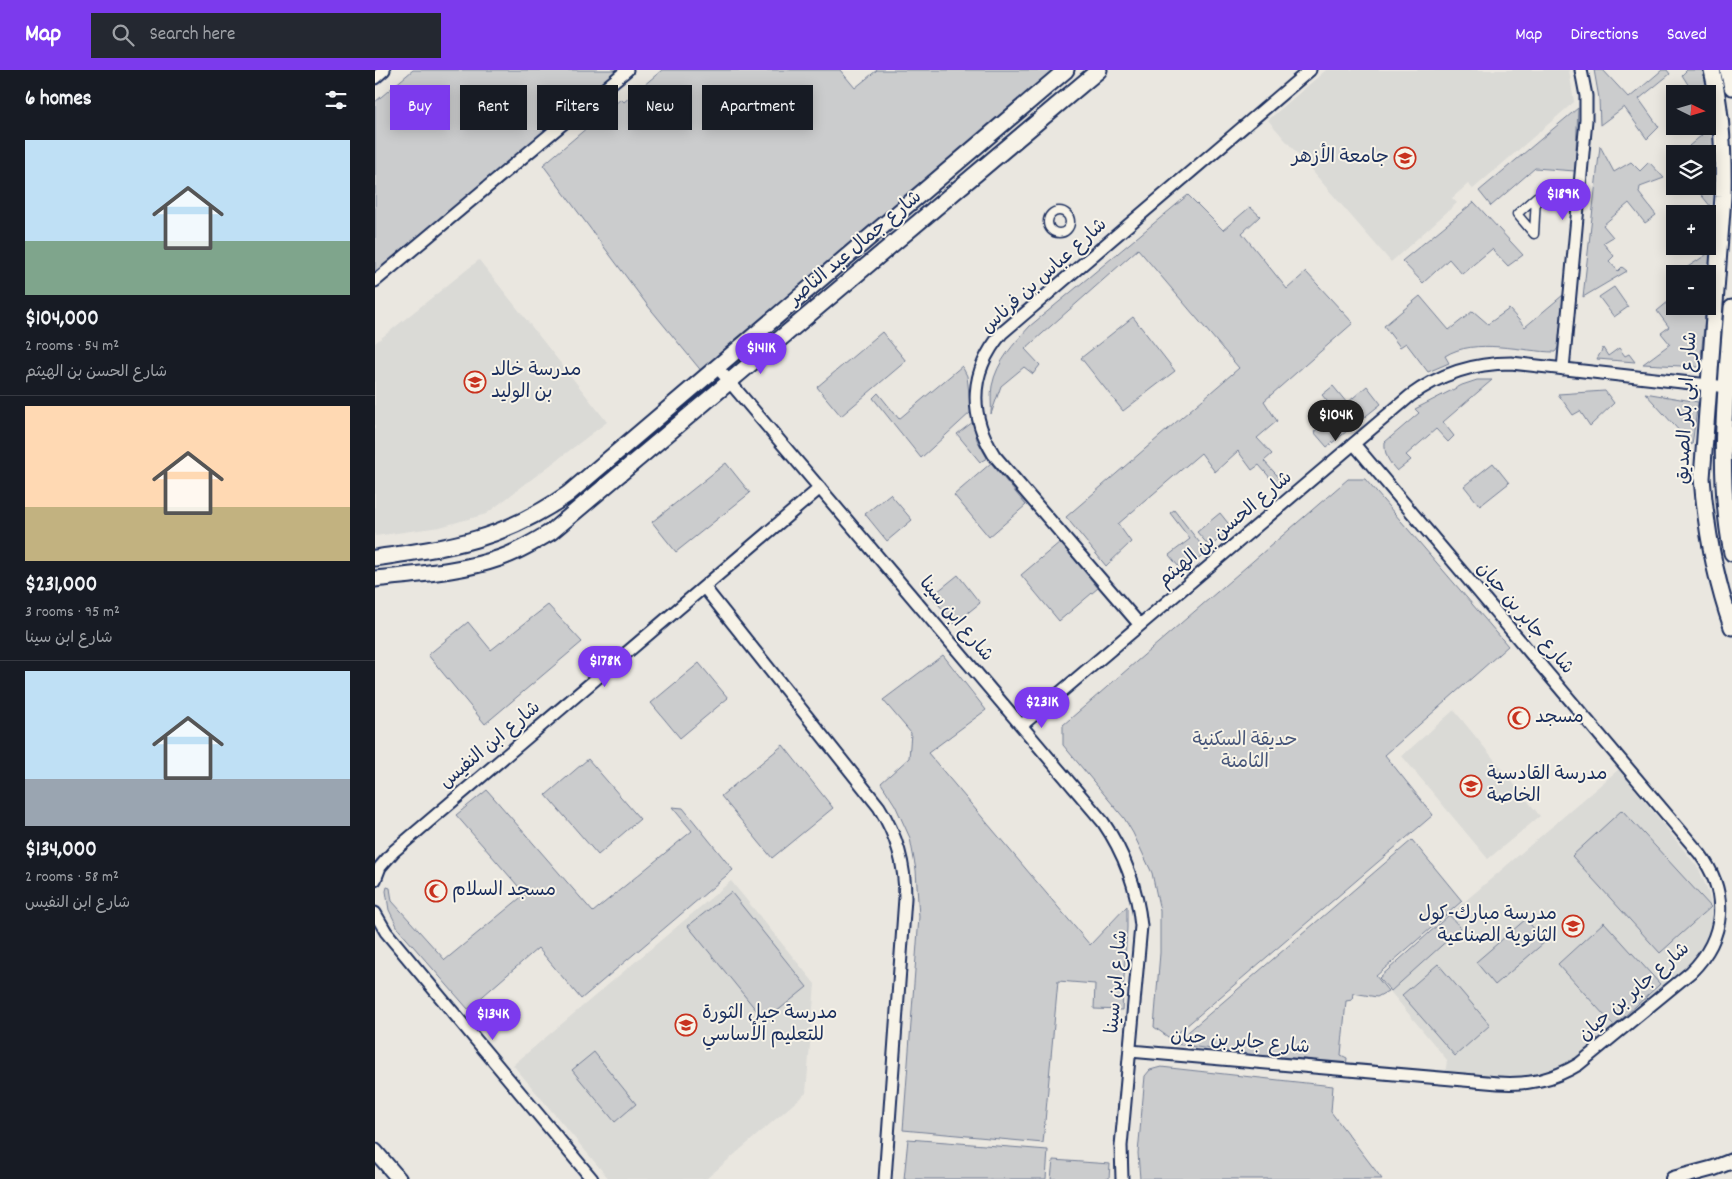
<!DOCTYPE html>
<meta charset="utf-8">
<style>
body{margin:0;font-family:Dekko,"Playpen Sans Arabic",sans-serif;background:#242831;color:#f1f3f6;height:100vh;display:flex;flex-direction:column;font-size:19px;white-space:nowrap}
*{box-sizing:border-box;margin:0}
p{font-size:16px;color:#9ea1a6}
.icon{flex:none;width:28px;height:28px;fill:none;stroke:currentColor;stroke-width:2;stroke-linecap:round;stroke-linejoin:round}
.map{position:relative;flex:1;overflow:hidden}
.drawer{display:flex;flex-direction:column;background:#171b24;width:375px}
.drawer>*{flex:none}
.hud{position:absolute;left:15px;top:15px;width:475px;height:45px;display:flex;gap:10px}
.needle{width:32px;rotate:95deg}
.controls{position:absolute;left:1291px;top:15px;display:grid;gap:10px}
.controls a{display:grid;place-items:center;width:50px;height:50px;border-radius:0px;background:#171b24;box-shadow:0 2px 12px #0003;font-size:25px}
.price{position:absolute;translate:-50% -42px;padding:0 11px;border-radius:18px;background:#7c3aed;color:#fff;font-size:16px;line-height:32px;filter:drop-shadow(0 1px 2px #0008)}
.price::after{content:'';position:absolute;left:50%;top:30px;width:15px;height:11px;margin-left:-8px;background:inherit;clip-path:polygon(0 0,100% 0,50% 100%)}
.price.current{background:#222;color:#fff}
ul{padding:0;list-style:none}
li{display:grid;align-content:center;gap:10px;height:265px;padding:0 25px}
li+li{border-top:1px solid #363941}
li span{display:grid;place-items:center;height:155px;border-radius:0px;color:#555}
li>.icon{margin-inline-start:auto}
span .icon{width:90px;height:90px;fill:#fffc;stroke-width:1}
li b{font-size:21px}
h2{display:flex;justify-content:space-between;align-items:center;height:60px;padding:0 25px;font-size:21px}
.tag{padding:0 18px;border-radius:0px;background:#171b24;box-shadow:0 2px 12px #0003;font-size:18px;line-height:45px}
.tag.current{background:#7c3aed;color:#fff}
header{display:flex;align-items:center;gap:30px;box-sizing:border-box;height:70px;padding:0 25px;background:#7c3aed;color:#fff}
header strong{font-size:24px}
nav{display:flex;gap:28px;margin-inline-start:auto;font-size:18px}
.search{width:350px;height:45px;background:#242831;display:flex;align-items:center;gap:12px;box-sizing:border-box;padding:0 18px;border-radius:0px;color:#9ea1a6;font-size:19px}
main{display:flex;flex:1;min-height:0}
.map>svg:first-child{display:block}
.built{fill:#dadad6}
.green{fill:#cbcccd;stroke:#737e96}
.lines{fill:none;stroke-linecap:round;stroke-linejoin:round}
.pedestrian-casing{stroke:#1b2f5e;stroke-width:11}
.minor-casing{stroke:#1b2f5e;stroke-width:15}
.tertiary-casing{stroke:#1b2f5e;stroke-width:18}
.secondary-casing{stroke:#1b2f5e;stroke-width:19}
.pedestrian{stroke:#f7f3e8;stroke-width:8}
.minor{stroke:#f7f3e8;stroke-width:11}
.tertiary{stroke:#f7f3e8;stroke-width:14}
.secondary{stroke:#f7f3e8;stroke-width:15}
.labels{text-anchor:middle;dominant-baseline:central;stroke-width:4;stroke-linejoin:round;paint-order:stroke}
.poi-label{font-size:19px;fill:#1b2f5e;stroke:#f7f3e8;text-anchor:start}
.street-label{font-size:19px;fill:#1b2f5e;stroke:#f7f3e8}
.park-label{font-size:19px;fill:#47567a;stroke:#f7f3e8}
</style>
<header>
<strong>Map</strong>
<div class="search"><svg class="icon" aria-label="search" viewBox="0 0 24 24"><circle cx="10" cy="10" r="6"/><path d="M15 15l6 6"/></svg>Search here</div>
<nav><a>Map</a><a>Directions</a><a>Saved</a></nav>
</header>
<main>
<section class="drawer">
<h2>6 homes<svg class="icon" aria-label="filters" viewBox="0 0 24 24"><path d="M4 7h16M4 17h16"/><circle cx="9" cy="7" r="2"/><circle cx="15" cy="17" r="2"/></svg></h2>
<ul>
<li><span style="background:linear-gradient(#bfe0f5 65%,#7fa58c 0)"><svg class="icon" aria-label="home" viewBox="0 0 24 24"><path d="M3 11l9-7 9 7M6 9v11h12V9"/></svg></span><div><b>$104,000</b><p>2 rooms · 54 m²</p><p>شارع الحسن بن الهيثم</p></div></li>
<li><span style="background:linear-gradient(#ffd9b3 65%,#c2b280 0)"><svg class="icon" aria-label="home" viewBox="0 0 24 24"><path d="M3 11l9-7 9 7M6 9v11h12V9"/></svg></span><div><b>$231,000</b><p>3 rooms · 95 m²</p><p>شارع ابن سينا</p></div></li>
<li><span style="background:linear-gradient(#bfe0f5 70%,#9aa5b1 0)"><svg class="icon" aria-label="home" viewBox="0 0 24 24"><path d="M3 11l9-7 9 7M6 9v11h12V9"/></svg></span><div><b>$134,000</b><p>2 rooms · 58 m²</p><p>شارع ابن النفيس</p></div></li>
</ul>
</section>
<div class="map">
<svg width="1357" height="1109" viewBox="0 0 1357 1109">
<rect width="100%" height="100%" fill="#eae7e0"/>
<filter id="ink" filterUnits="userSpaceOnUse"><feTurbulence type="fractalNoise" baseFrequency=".02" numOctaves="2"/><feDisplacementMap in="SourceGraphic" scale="10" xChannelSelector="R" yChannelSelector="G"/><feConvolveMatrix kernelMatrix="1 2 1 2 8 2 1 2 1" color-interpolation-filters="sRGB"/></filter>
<g filter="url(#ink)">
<!-- built -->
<path class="built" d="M951,0H1194L1199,32L1098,119L1093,114L1077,128L1082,133L1016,192L893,50Z
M104,190L232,352L111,444L65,457L0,466V273Z
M1079,640L1165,746L1113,789L1027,686Z
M1244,699L1324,799L1333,822L1338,844L1333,867L1316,892L1203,994L1160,1013L1070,1006L1072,990L1004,908L1074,845Z
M356,811L440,914L431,1023L331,1109H234L138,995Z"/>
<!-- green -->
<path class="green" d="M38,0H244L0,203V32Z
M287,0H465L480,18L502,0H682L328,303L273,236L168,95L246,29L249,32Z
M1219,0H1228L1254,28L1287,0H1292L1295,4L1264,29L1284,57L1272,69L1249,37L1225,55L1224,28Z
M1312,0H1328L1333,19L1341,88L1333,89L1332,84H1320L1314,76L1327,65L1319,56H1332V24H1319L1307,5Z
M1203,38L1200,101L1160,98L1116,136L1104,121Z
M1225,76L1239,102L1256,92L1265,101L1274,92L1289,108L1265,117L1264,123L1281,145L1270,153L1254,133L1228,155L1238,167L1228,173L1239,186L1234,191L1243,201L1247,197L1252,201L1208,227Z
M1339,92L1342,133L1339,174L1331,180L1326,176H1332V144H1328L1336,137L1319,116H1332L1333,95Z
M813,125L848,160L875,137L885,146L867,163L912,219L931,202L978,253L889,331L902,351L882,368L897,384L889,391L909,413L903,417L884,395L877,400L863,381L840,402L826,383L743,454L756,472L731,496L691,447L864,298L763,179L650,279L665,295L658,304L649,297L626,316L616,344C617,335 615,325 617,316C622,291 639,274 655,256Z
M1099,132L1148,185L1133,196L1117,179L1087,204L1074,189L1048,213L1027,191Z
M1337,181L1333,224L1332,204H1302Z
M1239,217L1253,237L1239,247L1224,227Z
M1188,225L1185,275L1180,282C1148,282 1100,267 1070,286L1074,293L1053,302L1031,273L1025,277L1009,256L1045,226L1074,260L1098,241L1113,254L1134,239L1150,257Z
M1300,226V236H1331L1325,297L1268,294L1295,274L1286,263L1294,257L1282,241Z
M758,247L800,301L748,341L706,288Z
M507,262L531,291L466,346L442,317Z
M1228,278L1233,286L1244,278L1250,286L1254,284L1260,292L1222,289Z
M587,296L592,306L596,342L546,388L498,328L503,323L524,349Z
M1102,310H1117L1068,352L1079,366L1073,372L1061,359L1031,385L1036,390L1022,401C1014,392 1009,385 1010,372L1044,343L1040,339L1087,315Z
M958,316L972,333L992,316L1006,334L952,377L939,362L962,343L947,325Z
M1230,321L1239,333L1215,356L1205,341L1198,345L1183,324Z
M1270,323L1323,332L1317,375Z
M598,352L602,370L612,388L605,392L582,364Z
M351,393L375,423L301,482L277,452Z
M616,393L651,435L614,467L579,425Z
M1118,393L1134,413L1105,436L1089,416Z
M973,409H990L1133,576L1010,685L1058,745L796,969L779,957L785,883V841L777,803L758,763L749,748L688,675V655Z
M515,424L537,450L512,471L490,444Z
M799,440L832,482L808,502L794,485L815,469L795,443Z
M845,443L857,458L835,477L822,462Z
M685,472L723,518L684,551L646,505Z
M583,505L605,533L579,554L557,526Z
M173,535L207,572L110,654L53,585L93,552L116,580Z
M568,585L611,640L553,683L715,875L752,836V858L747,940L719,939L720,914L683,911L668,1073L528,1060L544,847L541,800L535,768L520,735L506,713L534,688L536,663L508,630Z
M324,593L353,628L305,668L276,633Z
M408,675L458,738L397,788L346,726Z
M213,689L265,749L223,785L171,725Z
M112,720L218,842L317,761L297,737L308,738L358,800L206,929L163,878L93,939L24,860L14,840L11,821L12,817L15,818L17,831L70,890L150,824L81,745Z
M1247,740L1336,837L1285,883L1197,786Z
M1037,770L1087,831L1001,906L1013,921L1002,927L978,923L977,930L971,931L966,985L972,988L971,997L799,974Z
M356,822L432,917L390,951L313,856Z
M1074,845L1086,858L1016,921L1004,908Z
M1151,849L1170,872L1120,915L1101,892Z
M1229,852L1285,914L1239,956L1183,894Z
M1063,894L1115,955L1080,986L1027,925Z
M219,982L261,1034L240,1052L197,1000Z
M786,997L958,1016L956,1042L1007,1109H765L763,1083L770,1006L775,1000Z
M533,1069L673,1080L671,1109H529Z
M678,1090L735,1094L734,1109H676Z"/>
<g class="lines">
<!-- pedestrian casing -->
<g class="pedestrian-casing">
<path id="pedestrian" d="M1161,127L1159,164L1142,144Z
M673 152a11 11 0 1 1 22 0a11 11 0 1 1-22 0Z"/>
</g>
<!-- minor casing -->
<g class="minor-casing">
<path id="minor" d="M0,8L9,0
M0,211L252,0
M342,297L728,752C750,784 762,817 766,856L746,1076L747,1109
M1188,299L1211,50V26L1206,0
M329,517L504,737C522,766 530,794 530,828L510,1109
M765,555L619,385C593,343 595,301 627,263L935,0
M647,655L1035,326C1066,303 1098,293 1136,293L1352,317
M0,810L5,797L19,781L445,418
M0,843L11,862L217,1109
M755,981L1123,1013C1153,1015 1178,1010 1204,994L1316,902C1351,867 1354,823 1325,784L979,374"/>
</g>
<!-- tertiary casing -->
<g class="tertiary-casing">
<path id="tertiary" d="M0,1081L24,1109
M1298,1109L1339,1098L1357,1091"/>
</g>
<!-- secondary casing -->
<g class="secondary-casing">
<path id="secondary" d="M1337,0C1347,42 1349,84 1348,127L1327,408C1331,459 1340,509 1357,557
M1353,0L1357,17
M1357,238C1351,319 1341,403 1357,483
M0,488C77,477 127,470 193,424L691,0
M0,509C41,504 85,502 125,488C143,482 159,472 176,462L724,0"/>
</g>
<!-- pedestrian -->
<use href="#pedestrian" class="pedestrian"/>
<!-- minor -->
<use href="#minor" class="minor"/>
<!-- tertiary -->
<use href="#tertiary" class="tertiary"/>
<!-- secondary -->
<use href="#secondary" class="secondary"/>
</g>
</g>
<!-- icons -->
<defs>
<g id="university-ring" transform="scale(1.125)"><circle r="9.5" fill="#f7f3e8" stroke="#c8321e" stroke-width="1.5"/><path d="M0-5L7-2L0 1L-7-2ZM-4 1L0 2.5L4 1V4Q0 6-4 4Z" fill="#c8321e"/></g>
<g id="school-ring" transform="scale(1.125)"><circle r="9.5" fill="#f7f3e8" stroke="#c8321e" stroke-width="1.5"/><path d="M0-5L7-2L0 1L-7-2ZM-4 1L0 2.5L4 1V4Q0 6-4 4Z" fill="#c8321e"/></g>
<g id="mosque-ring" transform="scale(1.125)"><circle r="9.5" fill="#f7f3e8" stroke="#c8321e" stroke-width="1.5"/><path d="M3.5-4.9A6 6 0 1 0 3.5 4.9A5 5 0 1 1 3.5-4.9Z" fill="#c8321e"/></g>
</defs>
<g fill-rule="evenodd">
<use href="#university-ring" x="1030" y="88"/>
<use href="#school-ring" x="100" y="312"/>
<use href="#mosque-ring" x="1144" y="648"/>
<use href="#school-ring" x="1096" y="716"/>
<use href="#mosque-ring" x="61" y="821"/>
<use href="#school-ring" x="1198" y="856"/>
<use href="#school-ring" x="311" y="955"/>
</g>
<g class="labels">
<!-- poi labels -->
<g class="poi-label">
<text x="1014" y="88" text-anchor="end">جامعة الأزهر</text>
<text x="116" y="301">مدرسة خالد<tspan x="116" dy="22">بن الوليد</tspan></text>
<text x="1160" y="648">مسجد</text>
<text x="1112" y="705">مدرسة القادسية<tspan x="1112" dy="22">الخاصة</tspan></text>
<text x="77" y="821">مسجد السلام</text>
<text x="1182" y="845" text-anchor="end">مدرسة مبارك-كول<tspan x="1182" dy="22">الثانوية الصناعية</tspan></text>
<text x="327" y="944">مدرسة جيل الثورة<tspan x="327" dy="22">للتعليم الأساسي</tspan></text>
</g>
<!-- street labels -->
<g class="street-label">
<text transform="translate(481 179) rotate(-40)">شارع جمال عبد الناصر</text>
<text transform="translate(670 207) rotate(-42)">شارع عباس بن فرناس</text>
<text transform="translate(1313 338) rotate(-87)">شارع ابى بكر الصديق</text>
<text transform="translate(851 460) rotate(-40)">شارع الحسن بن الهيثم</text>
<text transform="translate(1149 549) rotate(50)">شارع جابر بن حيان</text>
<text transform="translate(580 550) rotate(50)">شارع ابن سينا</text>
<text transform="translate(116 676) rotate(-40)">شارع ابن النفيس</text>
<text transform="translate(743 912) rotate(-85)">شارع ابن سينا</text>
<text transform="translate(1260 923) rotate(-41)">شارع جابر بن حيان</text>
<text transform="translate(865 973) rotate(5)">شارع جابر بن حيان</text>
</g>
<!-- park labels -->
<g class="park-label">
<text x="870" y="671">حديقة السكنية<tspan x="870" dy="22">الثامنة</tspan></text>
</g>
</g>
</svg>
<div class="controls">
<a><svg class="needle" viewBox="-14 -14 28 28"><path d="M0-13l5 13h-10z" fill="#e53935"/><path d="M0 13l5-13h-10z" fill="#9ea1a6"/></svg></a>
<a><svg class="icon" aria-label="layers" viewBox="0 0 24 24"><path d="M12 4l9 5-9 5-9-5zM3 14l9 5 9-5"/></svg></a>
<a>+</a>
<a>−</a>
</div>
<b class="price" style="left:1188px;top:151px">$189K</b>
<b class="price" style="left:386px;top:305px">$141K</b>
<b class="price current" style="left:961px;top:372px">$104K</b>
<b class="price" style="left:230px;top:618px">$178K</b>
<b class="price" style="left:667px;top:659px">$231K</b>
<b class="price" style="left:118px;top:971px">$134K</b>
<div class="hud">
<a class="tag current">Buy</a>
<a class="tag">Rent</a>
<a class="tag">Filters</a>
<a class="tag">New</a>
<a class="tag">Apartment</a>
</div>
</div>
</main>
